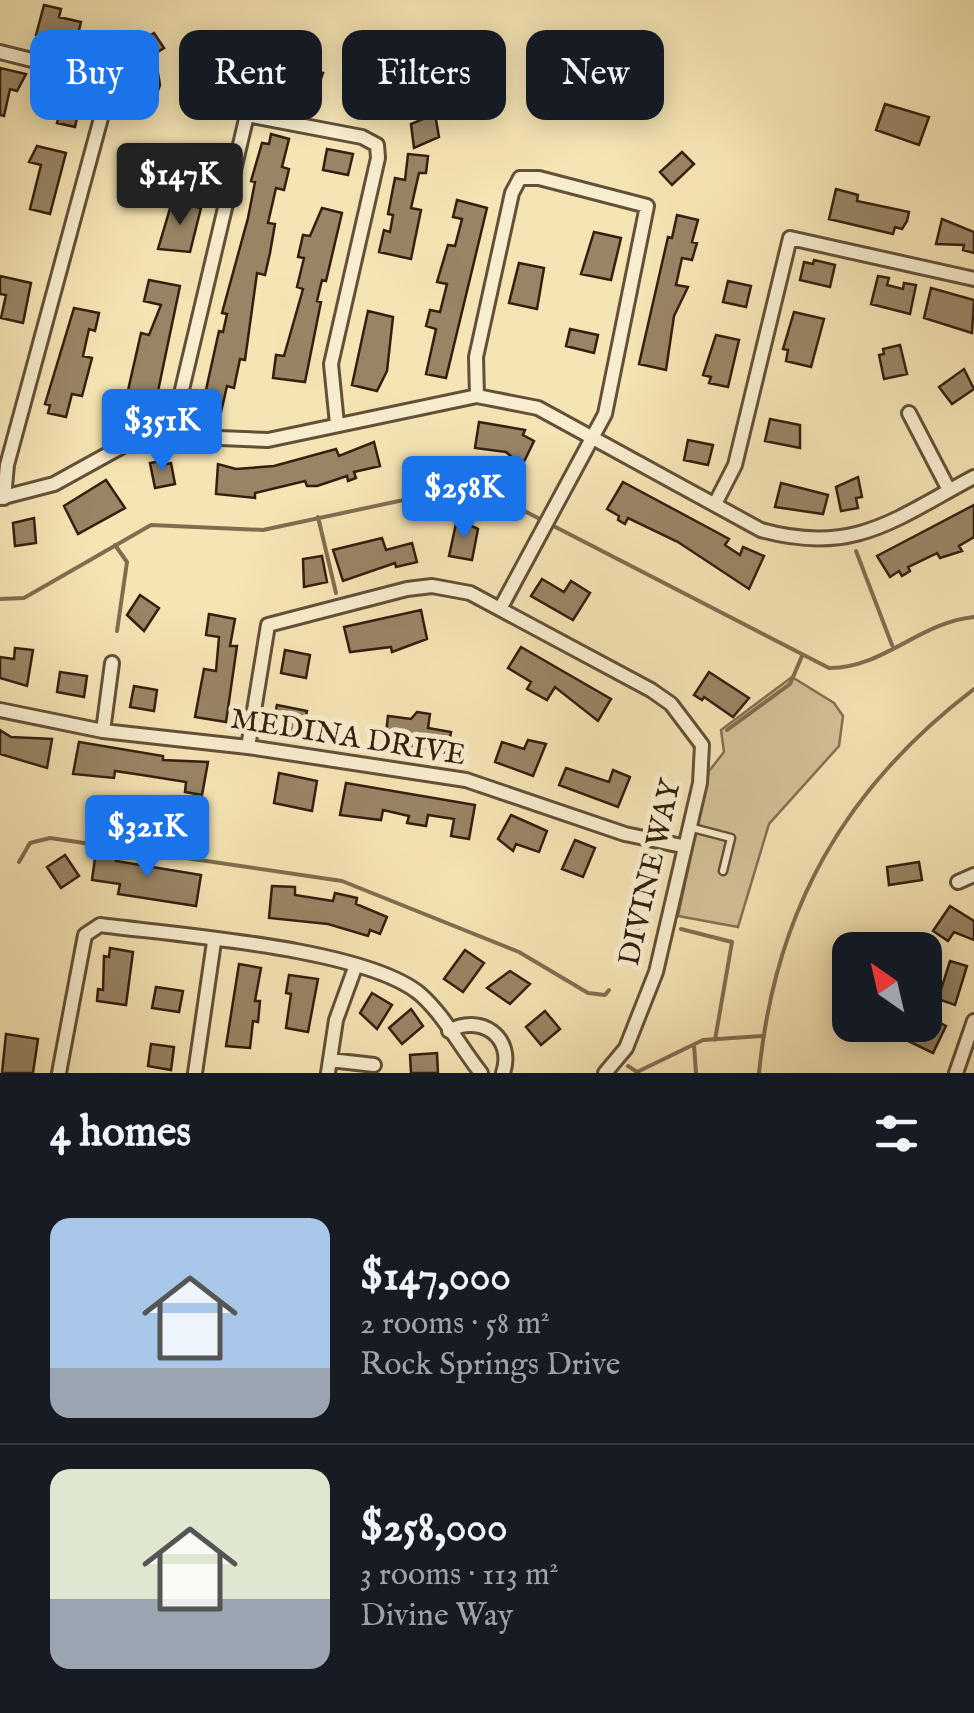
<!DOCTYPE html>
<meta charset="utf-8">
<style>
body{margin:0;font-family:"IM FELL English",serif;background:#242831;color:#f1f3f6;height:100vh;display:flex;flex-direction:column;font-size:38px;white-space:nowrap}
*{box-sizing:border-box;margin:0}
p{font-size:32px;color:#9ea1a6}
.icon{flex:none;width:55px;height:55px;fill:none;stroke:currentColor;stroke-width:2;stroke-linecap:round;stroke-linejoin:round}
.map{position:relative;height:1073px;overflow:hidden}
.sheet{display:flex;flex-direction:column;background:#171b24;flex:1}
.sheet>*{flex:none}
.hud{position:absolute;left:30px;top:30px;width:915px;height:90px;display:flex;gap:20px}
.needle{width:65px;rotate:326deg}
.buttons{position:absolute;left:832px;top:932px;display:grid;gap:20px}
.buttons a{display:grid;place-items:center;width:110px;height:110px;border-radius:20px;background:#171b24;box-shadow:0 5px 25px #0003;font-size:50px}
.price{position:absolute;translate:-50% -85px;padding:0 22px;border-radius:10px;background:#1a73e8;color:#fff;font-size:32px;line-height:65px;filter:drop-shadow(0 2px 5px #0008)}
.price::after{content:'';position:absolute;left:50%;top:60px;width:30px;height:22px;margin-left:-15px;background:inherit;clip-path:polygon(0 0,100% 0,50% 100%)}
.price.selected{background:#222;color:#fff}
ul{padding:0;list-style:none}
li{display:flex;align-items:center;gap:30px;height:250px;padding:0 50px}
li+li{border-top:2px solid #363941}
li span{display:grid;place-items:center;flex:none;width:280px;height:200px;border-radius:20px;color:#555}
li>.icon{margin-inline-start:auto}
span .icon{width:120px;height:120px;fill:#fffc;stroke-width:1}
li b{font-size:42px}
h2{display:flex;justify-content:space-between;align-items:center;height:120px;padding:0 50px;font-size:42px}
.pill{padding:0 35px;border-radius:20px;background:#171b24;box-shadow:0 5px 25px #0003;font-size:35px;line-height:90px}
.pill.selected{background:#1a73e8;color:#fff}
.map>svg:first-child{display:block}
.green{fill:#d4c298;stroke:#847054;stroke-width:2.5}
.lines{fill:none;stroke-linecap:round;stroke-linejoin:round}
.stream{stroke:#806d50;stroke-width:4}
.building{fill:#988565;stroke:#341e0f;stroke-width:2.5}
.service-casing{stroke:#645038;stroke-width:11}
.minor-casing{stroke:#645038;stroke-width:18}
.service{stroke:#f8edce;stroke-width:6}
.minor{stroke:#f8edce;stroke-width:12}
.labels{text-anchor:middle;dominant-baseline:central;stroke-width:10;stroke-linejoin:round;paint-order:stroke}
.street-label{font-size:30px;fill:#341e0f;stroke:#f8edce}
</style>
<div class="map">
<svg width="974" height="1073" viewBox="0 0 974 1073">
<rect width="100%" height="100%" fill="#f5e4b4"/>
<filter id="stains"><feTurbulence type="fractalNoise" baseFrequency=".002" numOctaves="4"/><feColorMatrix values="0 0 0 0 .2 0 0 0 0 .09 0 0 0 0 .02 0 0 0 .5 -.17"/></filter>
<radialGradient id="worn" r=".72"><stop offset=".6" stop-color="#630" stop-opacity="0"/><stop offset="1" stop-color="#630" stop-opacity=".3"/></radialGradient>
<!-- green -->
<path class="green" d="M792,677L834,703L843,716L839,746L769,824L738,927L678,916L709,771L724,752L721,730Z"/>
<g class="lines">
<!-- stream -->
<path class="stream" d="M318,517L336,593
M115,545L127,562L117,631
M856,551L892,645
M0,599L24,598L151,525L263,530L474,485L829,668C882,669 920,622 974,617
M727,730L790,684L802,656
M19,862L30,843L50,838L342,881L519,952L588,993L605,995L609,990
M681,929L732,942L715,1040
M621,959L631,930L649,924
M694,1045L696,1073
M628,1066L637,1072L703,1040L762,1036
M759,1073C775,911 844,788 974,689"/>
</g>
<!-- building -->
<path class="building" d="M44,5L61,9L59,17L81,22L76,43L36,35Z
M154,33L164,48L138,64L129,49Z
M274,61L323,73L313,102L268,88Z
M157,67L160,85L151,112L133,107L136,71Z
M0,68L26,74L17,91L10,89L4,116L0,115Z
M395,75L414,86L395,117L376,106Z
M53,81L84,87L75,127L57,123L63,101L49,98Z
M885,104L929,117L919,145L876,130Z
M435,114L439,137L414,148L411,124Z
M271,134L289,139L282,167L289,169L284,190L276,188L268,223L275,224L270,253L265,275L257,273L245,360L240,359L234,388L227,386L221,412L202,408L219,331L223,332L227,314L222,313L248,218L255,182L251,181L262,143L269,144Z
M37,146L66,153L50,214L30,209L41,165L29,162Z
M327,149L353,154L348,175L323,170Z
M682,152L694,164L672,185L660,172Z
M408,154L428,156L426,173H419L411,208L421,210L411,259L379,252L384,230L390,232L393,215L388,214L395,178L405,180Z
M836,189L858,195L857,201L909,212L907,221L902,229L895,227L893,234L829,219Z
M457,200L487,208L446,378L426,374L436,329L426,326L430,310L440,312L447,284L437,282L448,245L455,246L462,219L453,217Z
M172,202L201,208L190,252L158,249Z
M322,208L342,213L326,281L322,280L317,301L321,302L305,382L273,378L276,355L284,356L303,289L297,287L304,258L298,257L303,235L310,236Z
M677,215L698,220L692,242L697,243L692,260L682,258L676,285L688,287L674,316L666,370L639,364L668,237L672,238Z
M942,219L974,232V253L963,250L964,245L936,244Z
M594,232L621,238L611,280L581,274Z
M814,260L835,265L830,287L800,280L804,262L813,264Z
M519,263L544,268L537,309L509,303Z
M0,276L31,283L23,323L1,318L6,295L0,294Z
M878,276L889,278L887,285L903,289L904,283L916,285L910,314L871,304Z
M149,280L180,286L153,415L124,408L141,333L149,335L161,305L144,301Z
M728,281L751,286L746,307L723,302Z
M931,288L974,300L972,333L924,318Z
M74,308L99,313L95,331L89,329L83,356L92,358L82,396L72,394L66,417L48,413L50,405L45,404Z
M368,311L393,317L387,371L377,391L352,385Z
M794,312L824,319L811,367L786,361L788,350L783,349Z
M570,329L598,335L594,353L566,346Z
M716,335L739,340L728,387L709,383L711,377L703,375Z
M900,345L907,374L884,379L879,355L884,354L883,349Z
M964,369L974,389L952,404L939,387Z
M770,419L800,425V448L765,441Z
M479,422L525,430L523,435L534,441L522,466L506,452L475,448Z
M688,440L713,445L708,465L684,460Z
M374,442L380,466L354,472L356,478L348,481L347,476L317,486H307L305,481L255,493V498L216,494L218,464L236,469L274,466L336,449L339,456Z
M162,461L163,465L171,463L175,484L155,488L150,463Z
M858,477L862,497L856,498L858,508L841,511L836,487Z
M106,480L125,508L78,534L64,506Z
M623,482L720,534L729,539L725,545L740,555L743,547L764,556L749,589L678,542L628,518L625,524L618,520L619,516L607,509Z
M781,483L828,495L823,514L775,507Z
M974,505V537L959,546L962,551L940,558L937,553L908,567L910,571L902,576L899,571L890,577L877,556Z
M34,518L36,543L15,546L13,523Z
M457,519L478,529L472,560L449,556Z
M382,538L386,550L412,543L417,562L396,567L395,563L343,581L333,550Z
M322,556L327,582L304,587L303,559Z
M542,579L564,592L571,581L590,593L573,620L531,596Z
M140,595L159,608L144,631L127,615Z
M421,610L427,639L392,652L391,647L350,652L344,627Z
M209,614L235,619L230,646H237L226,722L195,717L204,669L216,671L219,637L206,635Z
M521,647L611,699L598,721L555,687L547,700L527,689L531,682L508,668Z
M15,648L33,650L27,686L0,678V657L14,659Z
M285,650L310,655L306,678L281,673Z
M60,672L87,676L84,697L57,692Z
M709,672L749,698L733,717L704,697L702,700L694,695Z
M134,686L157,690L154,711L130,707Z
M277,705L307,711L302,733L272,727Z
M417,712L430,714L428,728L451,732L447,753L385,741L388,716L411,719Z
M0,730L11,737L52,739L47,768L0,754Z
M528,740L546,744L533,776L495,762L502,742L524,749Z
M79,742L163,756V760L208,762L202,795L185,792L186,782L142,775L115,771L114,778L73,774Z
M566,768L609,782L613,770L630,777L618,807L559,785Z
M279,773L317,781L312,811L274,803Z
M346,783L475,805L469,839L451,836L454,819L428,815L426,826L407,823L409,816L383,810L381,820L340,815Z
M511,815L547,831L539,852L516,844L513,851L498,839Z
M575,840L595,848L583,877L562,869Z
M96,851L117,854L116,861L201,875L196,906L118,894L120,884L92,880Z
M65,855L79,876L61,888L47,867Z
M919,862L922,880L889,885L887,867Z
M272,886L295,887V895L333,901L335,893L357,898L356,904L387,917L380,934L370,930L368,936L328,924L269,918Z
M950,906L974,921V940L954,932L948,941L933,931Z
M110,948L133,952L126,1005L97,1001L98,989L103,990L104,956L109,957Z
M465,950L484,963L463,992L444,979Z
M950,961L967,966L955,1005L938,999Z
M239,964L261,968L255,1001H260L258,1022L253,1021L250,1048L226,1046Z
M510,971L530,984L510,1004L487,988Z
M289,975L318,979L308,1032L286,1028L291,994L286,993Z
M156,987L183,991L179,1012L152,1008Z
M372,993L392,1005L377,1029L360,1013Z
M411,1009L423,1026L402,1044L389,1028Z
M545,1011L560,1029L541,1045L526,1027Z
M925,1015L946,1026L933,1053L908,1041L916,1025H925Z
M6,1034L38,1039L33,1073H2Z
M151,1044L174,1047L171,1070L148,1066Z
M437,1053L438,1073H411L410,1055Z"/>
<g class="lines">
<!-- service casing -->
<g class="service-casing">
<path id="service" d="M689,827L731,838L723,871"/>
</g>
<!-- minor casing -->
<g class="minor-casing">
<path id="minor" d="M0,52L108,79L107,96L7,465L4,498
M477,396L476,357L512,193L520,178H539L647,206L605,414L500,609
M909,413L949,490
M171,436L247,115L362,137L377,145L378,158L331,364L337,424
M0,498L54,484L130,442L171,436L268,440L477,396L538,408L761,530C854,556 895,519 974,477
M715,504L735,465L790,238L974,279
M0,710L103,731L248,747L466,780L625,834L682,846
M103,731L112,663
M248,747L268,625L407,589L432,586L470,593L651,690L671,704L702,745L700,783L656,972L626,1048L605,1073
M958,882L974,875
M449,1031C480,1013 515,1037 503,1073
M330,1060L374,1065
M59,1073L85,935L100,925C176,935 365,948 420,994C444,1015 461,1048 481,1073
M195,1073L214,942
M328,1073L336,1020L356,965
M956,1073L974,1021"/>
</g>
<!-- service -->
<use href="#service" class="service"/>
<!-- minor -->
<use href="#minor" class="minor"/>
</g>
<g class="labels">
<!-- street labels -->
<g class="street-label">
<text transform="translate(348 738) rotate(9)">MEDINA DRIVE</text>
<text transform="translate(651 873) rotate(-77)">DIVINE WAY</text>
</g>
</g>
<rect width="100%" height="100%" filter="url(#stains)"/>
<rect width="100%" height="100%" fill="url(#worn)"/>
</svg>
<div class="buttons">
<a><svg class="needle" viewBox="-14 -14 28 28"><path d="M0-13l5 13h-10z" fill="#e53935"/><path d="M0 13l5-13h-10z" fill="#9ea1a6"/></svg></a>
</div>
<b class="price selected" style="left:180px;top:228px">$147K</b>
<b class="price" style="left:162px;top:474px">$351K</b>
<b class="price" style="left:464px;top:541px">$258K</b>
<b class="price" style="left:147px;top:880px">$321K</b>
<div class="hud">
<a class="pill selected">Buy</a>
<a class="pill">Rent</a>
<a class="pill">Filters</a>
<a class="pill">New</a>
</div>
</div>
<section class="sheet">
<h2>4 homes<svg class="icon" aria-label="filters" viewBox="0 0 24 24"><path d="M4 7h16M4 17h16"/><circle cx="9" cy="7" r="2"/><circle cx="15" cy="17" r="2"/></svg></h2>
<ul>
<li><span style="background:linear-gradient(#a9c7e8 75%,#9aa5b1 0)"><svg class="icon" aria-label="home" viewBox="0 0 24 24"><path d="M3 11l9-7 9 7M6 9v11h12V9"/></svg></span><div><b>$147,000</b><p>2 rooms · 58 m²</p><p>Rock Springs Drive</p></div></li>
<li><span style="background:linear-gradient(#dfe7d0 65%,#9aa5b1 0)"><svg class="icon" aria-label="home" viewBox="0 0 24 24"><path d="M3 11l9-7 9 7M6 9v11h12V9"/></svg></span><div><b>$258,000</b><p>3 rooms · 113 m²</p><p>Divine Way</p></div></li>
</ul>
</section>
